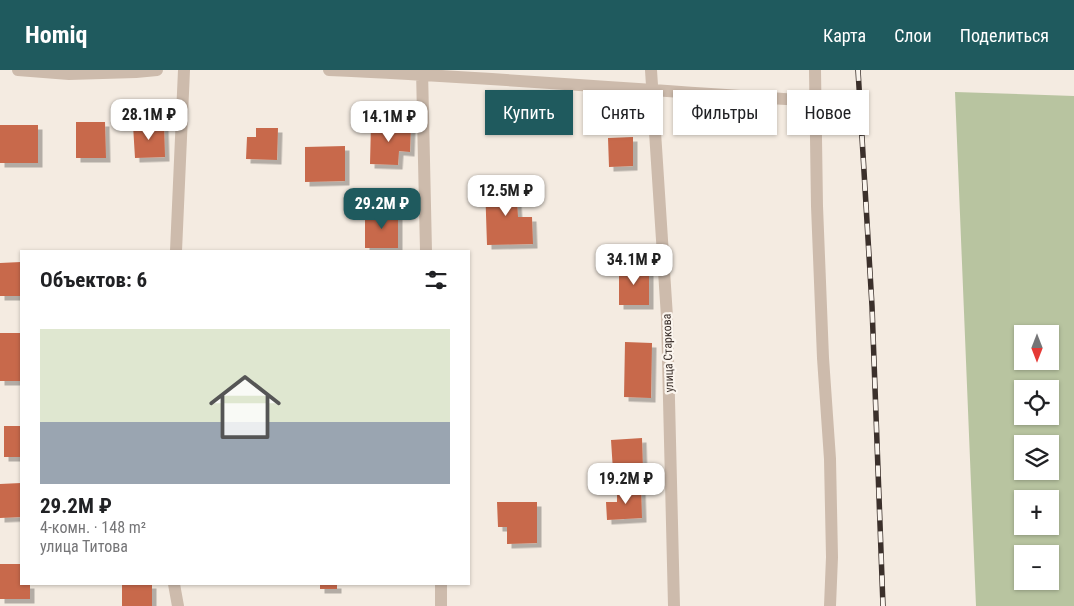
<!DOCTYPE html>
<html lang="ru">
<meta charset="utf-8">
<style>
body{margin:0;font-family:"Roboto Condensed",sans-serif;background:#f6f6f6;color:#202124;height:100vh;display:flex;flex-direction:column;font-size:19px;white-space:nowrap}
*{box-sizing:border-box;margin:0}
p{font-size:16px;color:#757577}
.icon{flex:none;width:28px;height:28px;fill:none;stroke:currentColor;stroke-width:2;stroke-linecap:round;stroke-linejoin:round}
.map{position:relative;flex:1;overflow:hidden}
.drawer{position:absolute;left:20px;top:180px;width:450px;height:335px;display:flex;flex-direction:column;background:#fff;border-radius:0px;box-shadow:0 1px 4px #0004}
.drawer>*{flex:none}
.top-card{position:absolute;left:485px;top:20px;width:475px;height:45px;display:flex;gap:10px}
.needle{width:32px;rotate:180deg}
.tools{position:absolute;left:1014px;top:255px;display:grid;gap:10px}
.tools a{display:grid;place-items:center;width:45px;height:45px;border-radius:0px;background:#fff;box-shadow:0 1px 4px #0004;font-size:25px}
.price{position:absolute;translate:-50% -42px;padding:0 11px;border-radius:10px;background:#fff;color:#222;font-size:16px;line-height:32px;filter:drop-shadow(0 1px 2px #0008)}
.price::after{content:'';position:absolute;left:50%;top:30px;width:15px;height:11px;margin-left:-8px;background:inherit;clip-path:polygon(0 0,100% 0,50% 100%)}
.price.current{background:#1f5a5e;color:#fff}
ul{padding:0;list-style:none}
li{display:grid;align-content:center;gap:10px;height:265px;padding:0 20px}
li span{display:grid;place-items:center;height:155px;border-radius:0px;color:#555}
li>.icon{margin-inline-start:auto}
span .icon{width:90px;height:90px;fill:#fffc;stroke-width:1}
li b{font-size:21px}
h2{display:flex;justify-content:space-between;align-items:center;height:60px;padding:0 20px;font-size:21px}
.pill{padding:0 18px;border-radius:0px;background:#fff;box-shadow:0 1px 4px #0004;font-size:18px;line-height:45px}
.pill.current{background:#1f5a5e;color:#fff}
header{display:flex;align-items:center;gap:30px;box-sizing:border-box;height:70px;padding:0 25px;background:#1f5a5e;color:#fff}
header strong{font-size:24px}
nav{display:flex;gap:28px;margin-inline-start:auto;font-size:18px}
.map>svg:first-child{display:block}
.green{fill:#b8c4a0;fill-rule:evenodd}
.building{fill:#c8694b;filter:url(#shadow)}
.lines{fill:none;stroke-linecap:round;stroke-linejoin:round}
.street{stroke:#cdbbac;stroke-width:12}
.rail-casing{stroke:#3b302b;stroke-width:5.5}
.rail{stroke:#fbf5ee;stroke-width:4;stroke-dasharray:11;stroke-linecap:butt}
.labels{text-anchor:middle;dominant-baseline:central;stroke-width:4.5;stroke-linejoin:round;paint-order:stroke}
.street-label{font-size:12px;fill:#3b302b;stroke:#fbf5ee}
</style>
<header>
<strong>Homiq</strong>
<nav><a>Карта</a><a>Слои</a><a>Поделиться</a></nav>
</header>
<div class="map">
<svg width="1074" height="536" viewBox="0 0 1074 536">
<defs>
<filter id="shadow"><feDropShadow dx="4.5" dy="4.5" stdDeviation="0" flood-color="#0004"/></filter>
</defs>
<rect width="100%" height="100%" fill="#f4ebe1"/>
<!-- green -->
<path class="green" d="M955,22L1074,26V536H976ZM1022,264H1050V291H1022ZM1022,319H1050V346H1022ZM1022,374H1050V401H1022ZM1022,429H1050V456H1022ZM1022,484H1050V511H1022Z"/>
<!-- building -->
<path class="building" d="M76,52H105L106,88H76Z
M164,53L165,87L135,88L133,55Z
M371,54L411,55L410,82L399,81L398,95L370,94Z
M0,55H38V93H0Z
M256,58H278L277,90L246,89L247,67H256Z
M633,67V96L609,97L608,68Z
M345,76V111L305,112V77Z
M516,113L518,147H532L533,174L487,175L485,114Z
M365,141H398V178H365Z
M21,192V226H0V193Z
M619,196H649V235H619Z
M0,263H21V311H0Z
M625,272L652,273L651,328L624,327Z
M4,356H21V387H4Z
M642,368L643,400L613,401L611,370Z
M21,413V447L0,448V414Z
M627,415H641L642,448L607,450L606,432H617V422H627Z
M497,432H537V473L507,474V457H498Z
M0,494H21V514H30V529H0Z
M122,514H152V536H122Z
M320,514H337V519H320Z"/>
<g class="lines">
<!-- street -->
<path class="street" d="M18,0L69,4L136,2L157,0
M329,0C491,7 653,21 815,31
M422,0L426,181
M651,0L667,247L674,536
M815,0L817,136L823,288L830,389L832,487L830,536
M176,181L184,0
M174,514L178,536
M441,514V536"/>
<!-- rail casing -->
<g class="rail-casing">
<path id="rail" d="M858,0L872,236L883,536"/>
</g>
<!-- rail -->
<use href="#rail" class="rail"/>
</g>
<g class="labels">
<!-- street labels -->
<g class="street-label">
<text transform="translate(668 283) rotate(-92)">улица Старкова</text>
</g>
</g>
</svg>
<div class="tools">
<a><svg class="needle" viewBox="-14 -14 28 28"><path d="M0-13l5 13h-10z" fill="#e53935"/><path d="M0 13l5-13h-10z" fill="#757577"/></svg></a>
<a><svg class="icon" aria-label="locate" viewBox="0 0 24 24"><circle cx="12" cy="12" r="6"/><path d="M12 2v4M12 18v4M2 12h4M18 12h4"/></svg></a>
<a><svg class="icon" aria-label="layers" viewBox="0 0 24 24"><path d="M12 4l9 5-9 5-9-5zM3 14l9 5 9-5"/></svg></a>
<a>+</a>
<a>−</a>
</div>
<b class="price" style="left:149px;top:71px">28.1M ₽</b>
<b class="price" style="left:389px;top:73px">14.1M ₽</b>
<b class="price" style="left:506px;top:147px">12.5M ₽</b>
<b class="price current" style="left:382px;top:160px">29.2M ₽</b>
<b class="price" style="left:634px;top:216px">34.1M ₽</b>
<b class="price" style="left:626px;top:435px">19.2M ₽</b>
<div class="top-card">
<a class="pill current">Купить</a>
<a class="pill">Снять</a>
<a class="pill">Фильтры</a>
<a class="pill">Новое</a>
</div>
<section class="drawer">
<h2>Объектов: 6<svg class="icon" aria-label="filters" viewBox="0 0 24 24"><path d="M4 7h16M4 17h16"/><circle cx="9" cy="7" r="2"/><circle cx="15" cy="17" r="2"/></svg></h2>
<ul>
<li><span style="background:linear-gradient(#dfe7d0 60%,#9aa5b1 0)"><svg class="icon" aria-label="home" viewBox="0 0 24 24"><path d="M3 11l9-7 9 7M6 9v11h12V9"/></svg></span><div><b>29.2M ₽</b><p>4-комн. · 148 m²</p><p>улица Титова</p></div></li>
</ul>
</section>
</div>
